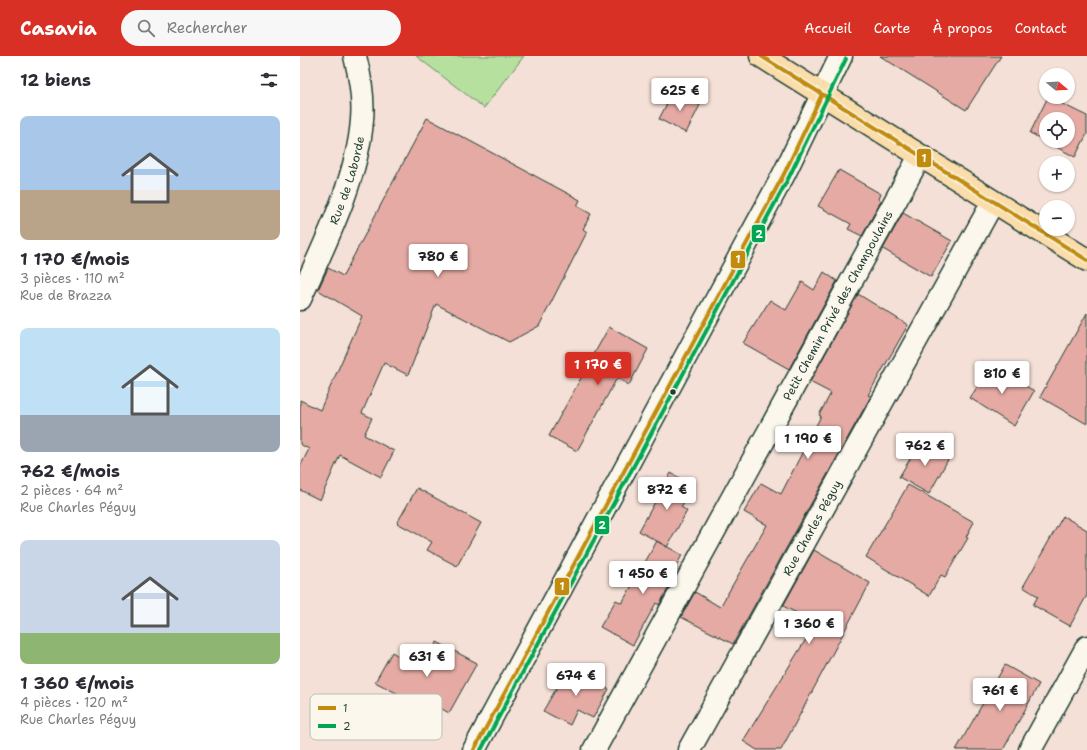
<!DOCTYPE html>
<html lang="fr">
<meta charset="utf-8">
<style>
body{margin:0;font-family:"Shantell Sans",sans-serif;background:#f7f7f7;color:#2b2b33;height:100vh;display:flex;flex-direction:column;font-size:15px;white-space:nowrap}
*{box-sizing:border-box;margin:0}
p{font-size:13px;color:#7c7c81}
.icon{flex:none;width:22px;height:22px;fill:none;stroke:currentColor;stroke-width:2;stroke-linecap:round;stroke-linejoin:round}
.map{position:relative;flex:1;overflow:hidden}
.side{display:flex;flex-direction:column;background:#fff;width:300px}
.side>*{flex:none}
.needle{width:26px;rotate:108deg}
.buttons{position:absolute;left:739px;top:12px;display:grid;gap:8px}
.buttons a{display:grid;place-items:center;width:36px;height:36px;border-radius:50%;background:#fff;box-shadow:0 1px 3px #0004;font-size:20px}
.price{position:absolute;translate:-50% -34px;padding:0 9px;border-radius:4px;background:#fff;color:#222;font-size:13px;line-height:26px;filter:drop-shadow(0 1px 2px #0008)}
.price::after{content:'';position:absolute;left:50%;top:24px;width:12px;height:9px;margin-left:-6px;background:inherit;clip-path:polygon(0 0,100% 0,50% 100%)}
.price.on{background:#d93025;color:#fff}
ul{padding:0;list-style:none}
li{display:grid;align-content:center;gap:8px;height:212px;padding:0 20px}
li span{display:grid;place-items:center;height:124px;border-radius:8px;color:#555}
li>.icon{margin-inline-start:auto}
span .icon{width:72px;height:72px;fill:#fffc;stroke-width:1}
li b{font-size:17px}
h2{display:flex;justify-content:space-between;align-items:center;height:48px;padding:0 20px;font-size:17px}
header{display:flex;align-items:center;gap:24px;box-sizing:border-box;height:56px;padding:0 20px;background:#d93025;color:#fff}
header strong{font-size:19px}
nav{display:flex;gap:22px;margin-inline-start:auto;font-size:14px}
.search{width:280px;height:36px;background:#f7f7f7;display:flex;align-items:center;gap:10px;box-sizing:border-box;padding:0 14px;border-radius:22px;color:#7c7c81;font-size:15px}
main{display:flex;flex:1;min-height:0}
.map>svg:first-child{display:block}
.green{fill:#b6e09d;stroke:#6a8e68}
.building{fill:#e5aaa3;stroke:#1f3d34;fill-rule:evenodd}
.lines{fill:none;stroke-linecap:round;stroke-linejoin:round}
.minor-casing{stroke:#1f3d34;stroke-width:25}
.secondary-casing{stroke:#1f3d34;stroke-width:25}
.primary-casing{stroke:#1f3d34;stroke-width:25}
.minor{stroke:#fbf7ec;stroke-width:22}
.secondary{stroke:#fbf7ec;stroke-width:22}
.primary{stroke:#faddab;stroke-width:22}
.bus-1-casing{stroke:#fbf7ec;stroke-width:7}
.bus-2-casing{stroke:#fbf7ec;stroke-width:7}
.bus-1{stroke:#c18c0d;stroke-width:4}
.bus-2{stroke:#00a651;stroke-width:4}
.bus-dot{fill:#1f3d34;stroke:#fbf7ec;stroke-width:1.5}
.labels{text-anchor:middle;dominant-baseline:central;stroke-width:3.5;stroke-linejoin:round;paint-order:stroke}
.street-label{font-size:12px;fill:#1f3d34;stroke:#fbf7ec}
.key{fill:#fbf7ec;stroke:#b9bfb5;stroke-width:1}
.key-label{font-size:11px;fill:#1f3d34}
.line-badge{stroke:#fbf7ec;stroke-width:1.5}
.badge-label{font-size:11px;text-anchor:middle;font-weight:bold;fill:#fff}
</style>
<header>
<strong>Casavia</strong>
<div class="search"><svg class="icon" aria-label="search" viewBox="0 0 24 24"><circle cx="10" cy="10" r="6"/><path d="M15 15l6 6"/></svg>Rechercher</div>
<nav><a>Accueil</a><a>Carte</a><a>À propos</a><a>Contact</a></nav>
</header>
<main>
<section class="side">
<h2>12 biens<svg class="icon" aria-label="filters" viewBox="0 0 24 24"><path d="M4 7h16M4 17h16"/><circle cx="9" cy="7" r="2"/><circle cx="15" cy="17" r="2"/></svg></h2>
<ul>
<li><span style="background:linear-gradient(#a9c7e8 60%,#b9a48a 0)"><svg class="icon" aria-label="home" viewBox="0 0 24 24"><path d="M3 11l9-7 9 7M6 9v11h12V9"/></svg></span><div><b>1 170 €/mois</b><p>3 pièces · 110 m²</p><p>Rue de Brazza</p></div></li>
<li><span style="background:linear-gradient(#bfe0f5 70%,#9aa5b1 0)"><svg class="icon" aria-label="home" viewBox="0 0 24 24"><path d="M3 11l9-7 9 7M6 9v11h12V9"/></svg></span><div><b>762 €/mois</b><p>2 pièces · 64 m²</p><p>Rue Charles Péguy</p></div></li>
<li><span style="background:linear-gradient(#c9d6e8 75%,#8fb573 0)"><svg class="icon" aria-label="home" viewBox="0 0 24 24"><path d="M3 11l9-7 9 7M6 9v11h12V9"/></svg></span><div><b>1 360 €/mois</b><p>4 pièces · 120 m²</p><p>Rue Charles Péguy</p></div></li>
</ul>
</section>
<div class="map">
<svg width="787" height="694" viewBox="0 0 787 694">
<rect width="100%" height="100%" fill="#f4e0d6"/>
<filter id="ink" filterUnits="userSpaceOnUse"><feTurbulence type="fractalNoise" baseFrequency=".025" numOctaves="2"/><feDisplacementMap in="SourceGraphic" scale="8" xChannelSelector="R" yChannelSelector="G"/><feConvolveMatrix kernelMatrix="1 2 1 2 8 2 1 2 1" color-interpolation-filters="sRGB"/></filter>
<g filter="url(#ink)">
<!-- green -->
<path class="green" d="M116,0H224L184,52Z"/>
<!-- building -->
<path class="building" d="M580,0H701L666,54Z
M374,34L400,49L386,77L359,63Z
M748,41L787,60V78L775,101L730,77ZM746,63H768V85H746Z
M127,62L280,144L277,150L291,158L283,173L287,176L239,270L209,286L136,248L108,319L84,307L62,357L72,362L64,379L94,395L81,421L40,399L20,444L0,434V411L9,393L0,388V344L20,354L62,260L18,234L28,212L43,220Z
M539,114L581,138L579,143L581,145L562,180L548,173L551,168L518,150Z
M603,157L652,185L631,221L583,193Z
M524,216L537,225L489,313L443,287L470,244L486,254L502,226L514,234Z
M558,238L608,269L568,339L571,340L433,588L381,561L395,536L420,551L467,469L444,456L461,427L481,438L521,360L519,359L531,337L510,326Z
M787,257V368L740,341Z
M309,271L348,293L329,329L317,322L277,395L249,380Z
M691,310L734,335L714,370L670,342Z
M621,385L650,400L629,438L599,421Z
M371,417L394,430L381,451L387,455L367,491L339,475Z
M608,429L674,466L666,481L668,482L645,521L641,519L629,540L566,501Z
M117,432L181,467L157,510L127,494L132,486L97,467Z
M763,460L787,474V539L770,570L733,549L738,540L723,531Z
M357,485L382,499L370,522L373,524L359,549L356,547L333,589L300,571L316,544L322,547Z
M514,494L570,527L481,694H457L443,685L516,567L483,550Z
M137,586L177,607L149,657L137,650L132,661L104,647L106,642L75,626L92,596L100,601L105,591L128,603Z
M705,609L739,628L703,694H656Z
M269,611L309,633L293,662L277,654L270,669L243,655Z"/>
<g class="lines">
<!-- minor casing -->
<g class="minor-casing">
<g id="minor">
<path id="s1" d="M0,243C24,189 58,122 62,64C64,42 60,20 55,0"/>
<path id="s2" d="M294,694L620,100"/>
<path id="s3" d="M389,694L693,146"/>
<path d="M730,694L787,591"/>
</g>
</g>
<!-- secondary casing -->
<g class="secondary-casing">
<path id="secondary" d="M174,694L484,118L541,0"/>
</g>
<!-- primary casing -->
<g class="primary-casing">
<path id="primary" d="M461,0L787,204"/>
</g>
<!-- minor -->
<use href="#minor" class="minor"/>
<!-- secondary -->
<use href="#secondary" class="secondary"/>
<!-- primary -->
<use href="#primary" class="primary"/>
<!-- bus-1 casing -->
<g class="bus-1-casing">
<path id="bus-1" d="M461,0L787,204
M174,694L484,118L522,38"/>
</g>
<!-- bus-2 casing -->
<g class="bus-2-casing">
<path id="bus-2" d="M181,694L489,121L546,3"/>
</g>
<!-- bus-1 -->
<use href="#bus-1" class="bus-1"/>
<!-- bus-2 -->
<use href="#bus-2" class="bus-2"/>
</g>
</g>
<!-- markers -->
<circle class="bus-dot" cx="373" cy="336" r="3.5"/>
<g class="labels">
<!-- street labels -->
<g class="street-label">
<text stroke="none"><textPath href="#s1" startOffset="128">Rue de Laborde</textPath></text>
<text stroke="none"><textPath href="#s2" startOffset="507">Petit Chemin Privé des Champoulains</textPath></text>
<text stroke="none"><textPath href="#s3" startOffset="254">Rue Charles Péguy</textPath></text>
</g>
</g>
<!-- legend -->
<rect x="10" y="638" width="132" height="46" rx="6" class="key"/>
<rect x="18" y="650" width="18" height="4" fill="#c18c0d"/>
<rect x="18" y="668" width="18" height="4" fill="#00a651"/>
<g class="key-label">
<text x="43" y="656">1</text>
<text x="43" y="674">2</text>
</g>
<g class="line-badge">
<rect x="616" y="92" width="16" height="20" rx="4" fill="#c18c0d"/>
<rect x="451" y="168" width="15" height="19" rx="4" fill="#00a651"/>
<rect x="430" y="194" width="16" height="19" rx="4" fill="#c18c0d"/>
<rect x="294" y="459" width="16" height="20" rx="4" fill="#00a651"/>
<rect x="254" y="521" width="16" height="19" rx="4" fill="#c18c0d"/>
</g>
<g class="badge-label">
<text x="624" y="106">1</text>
<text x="459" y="182">2</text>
<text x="438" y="207">1</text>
<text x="302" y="473">2</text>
<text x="262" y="534">1</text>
</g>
</svg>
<div class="buttons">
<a><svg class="needle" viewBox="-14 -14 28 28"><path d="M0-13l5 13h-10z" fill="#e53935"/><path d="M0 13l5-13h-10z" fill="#7c7c81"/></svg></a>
<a><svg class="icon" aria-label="locate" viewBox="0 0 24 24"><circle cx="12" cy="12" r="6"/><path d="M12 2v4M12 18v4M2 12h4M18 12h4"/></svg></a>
<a>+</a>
<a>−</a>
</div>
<b class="price" style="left:380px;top:56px">625 €</b>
<b class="price" style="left:138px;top:222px">780 €</b>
<b class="price on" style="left:298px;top:330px">1 170 €</b>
<b class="price" style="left:702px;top:339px">810 €</b>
<b class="price" style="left:508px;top:404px">1 190 €</b>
<b class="price" style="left:625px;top:411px">762 €</b>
<b class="price" style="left:367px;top:455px">872 €</b>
<b class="price" style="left:343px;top:539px">1 450 €</b>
<b class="price" style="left:509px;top:589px">1 360 €</b>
<b class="price" style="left:127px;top:622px">631 €</b>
<b class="price" style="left:276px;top:641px">674 €</b>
<b class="price" style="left:700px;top:656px">761 €</b>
</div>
</main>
